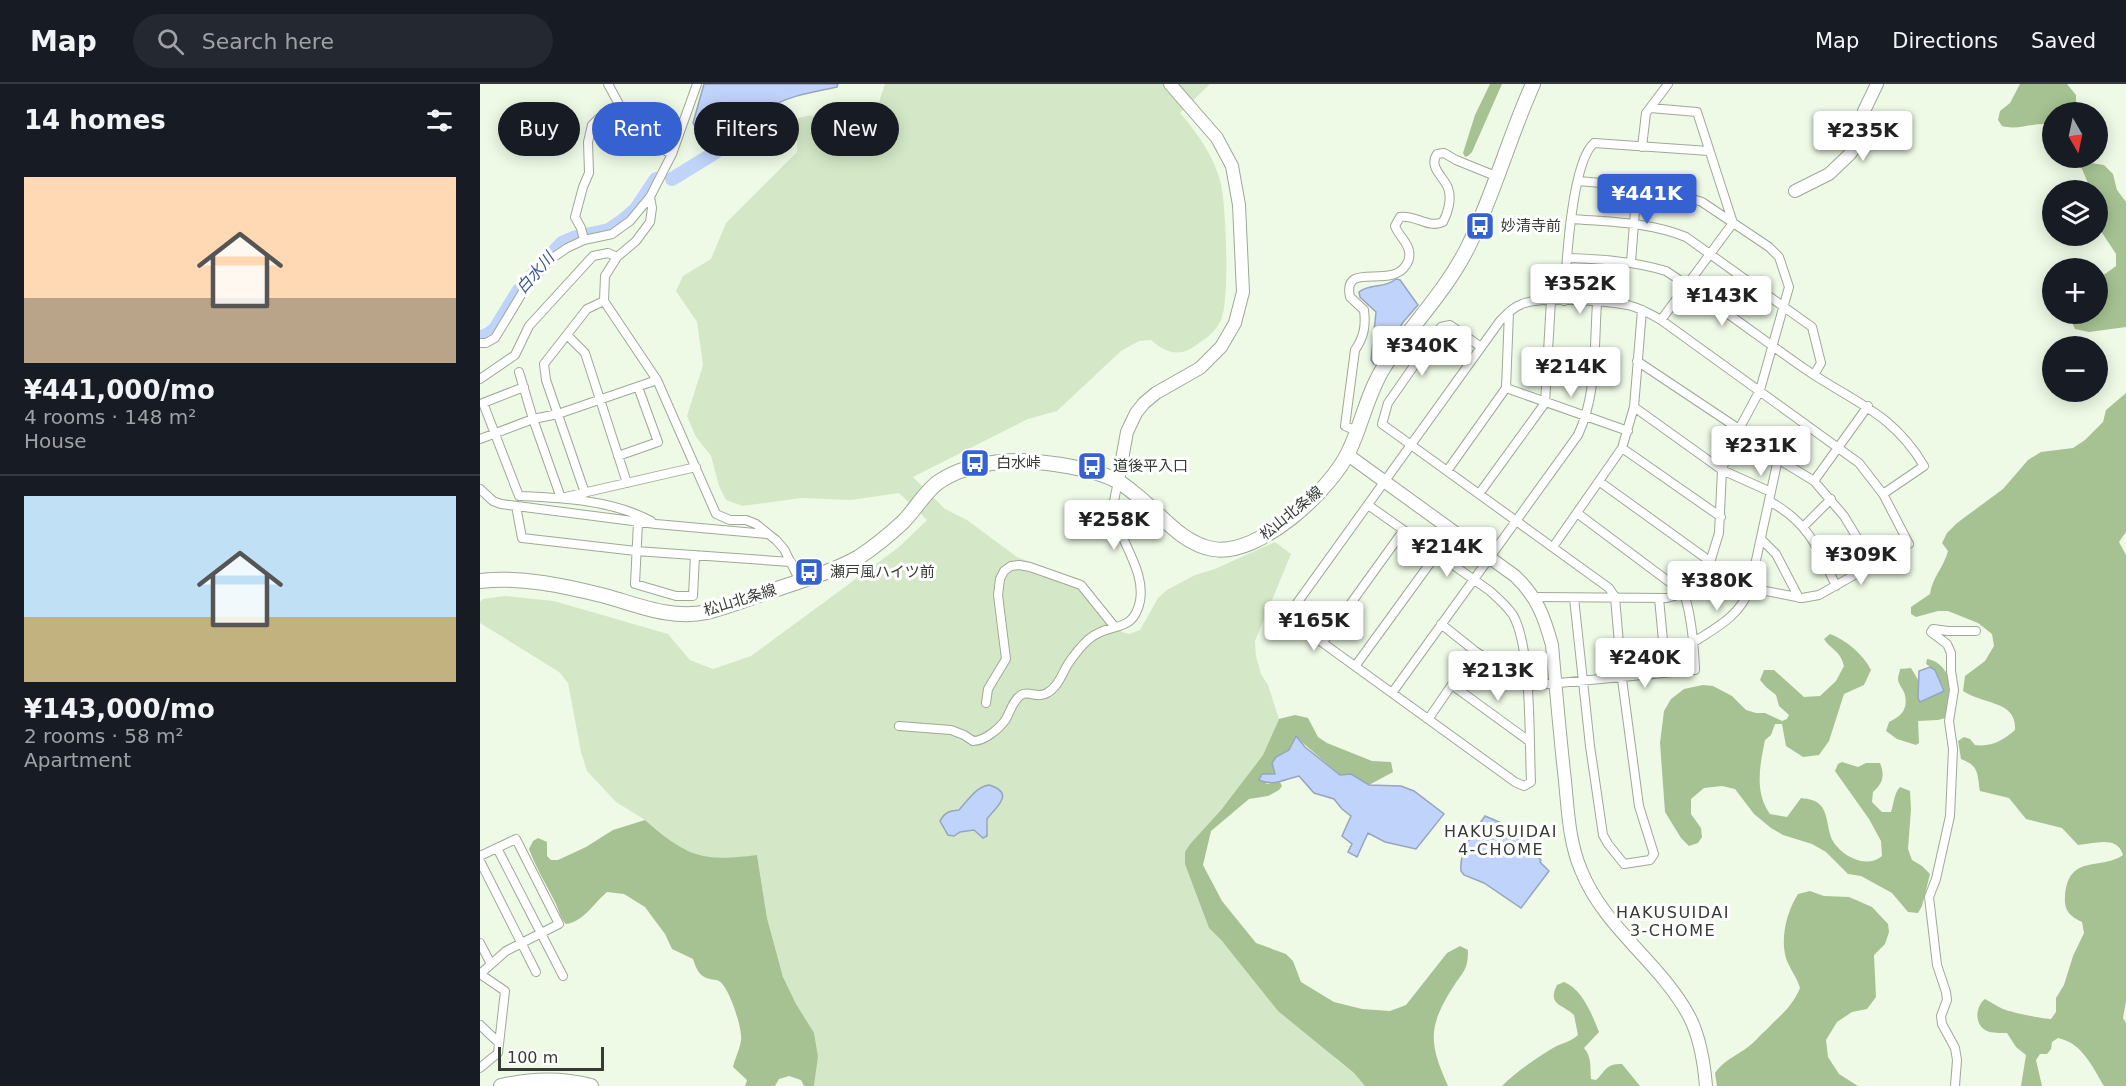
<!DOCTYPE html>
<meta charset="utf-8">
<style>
body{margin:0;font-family:"DejaVu Sans","Noto Sans JP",sans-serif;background:#242831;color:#f1f3f6;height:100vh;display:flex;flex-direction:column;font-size:22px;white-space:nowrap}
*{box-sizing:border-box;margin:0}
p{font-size:20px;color:#9ea1a6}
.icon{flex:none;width:33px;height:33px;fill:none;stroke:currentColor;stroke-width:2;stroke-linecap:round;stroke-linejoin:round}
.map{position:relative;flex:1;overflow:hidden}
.details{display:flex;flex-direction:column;background:#171b24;width:480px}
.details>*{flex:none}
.banner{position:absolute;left:18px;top:18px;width:570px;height:54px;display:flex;gap:12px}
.needle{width:39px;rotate:171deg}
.fabs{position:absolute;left:1562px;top:18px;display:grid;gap:12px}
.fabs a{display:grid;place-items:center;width:66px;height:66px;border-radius:50%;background:#171b24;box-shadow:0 3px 15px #0003;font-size:30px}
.scale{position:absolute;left:18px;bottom:15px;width:106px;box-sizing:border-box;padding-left:6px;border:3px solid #363b33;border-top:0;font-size:16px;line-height:21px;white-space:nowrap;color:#363b33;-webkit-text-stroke:4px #fff;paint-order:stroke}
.price{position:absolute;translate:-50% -51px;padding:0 14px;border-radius:6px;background:#fff;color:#222;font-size:20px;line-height:39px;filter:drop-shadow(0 2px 3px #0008)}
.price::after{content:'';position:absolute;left:50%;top:36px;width:18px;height:14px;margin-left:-9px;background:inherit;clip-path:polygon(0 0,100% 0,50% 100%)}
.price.active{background:#3561d1;color:#fff}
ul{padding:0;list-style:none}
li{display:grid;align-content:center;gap:12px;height:318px;padding:0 24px}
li+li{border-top:2px solid #363941}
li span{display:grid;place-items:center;height:186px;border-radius:0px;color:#555}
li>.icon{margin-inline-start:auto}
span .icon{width:108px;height:108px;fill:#fffc;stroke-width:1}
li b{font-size:26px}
h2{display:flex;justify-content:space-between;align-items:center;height:72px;padding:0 24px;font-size:26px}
.pill{padding:0 21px;border-radius:27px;background:#171b24;box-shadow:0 3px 15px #0003;font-size:21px;line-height:54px}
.pill.active{background:#3561d1;color:#fff}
header{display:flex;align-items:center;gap:36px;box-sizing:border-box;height:84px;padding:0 30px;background:#171b24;border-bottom:2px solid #363941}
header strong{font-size:28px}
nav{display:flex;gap:33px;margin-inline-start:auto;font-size:21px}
.search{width:420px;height:54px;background:#242831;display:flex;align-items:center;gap:15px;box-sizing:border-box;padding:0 21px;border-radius:33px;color:#9ea1a6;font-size:22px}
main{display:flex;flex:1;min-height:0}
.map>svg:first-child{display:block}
.green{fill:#d4e8c7}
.forest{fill:#a6c292}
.water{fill:#c0d3fa;stroke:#97a5be;stroke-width:1.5}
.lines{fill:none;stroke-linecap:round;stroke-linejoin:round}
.river{stroke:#c0d3fa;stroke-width:14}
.street-casing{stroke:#9ea996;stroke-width:10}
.secondary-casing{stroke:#9ea996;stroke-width:14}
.primary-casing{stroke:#9ea996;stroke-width:16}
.street{stroke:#fff;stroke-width:8}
.secondary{stroke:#fff;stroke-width:12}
.primary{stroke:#fff;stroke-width:14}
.labels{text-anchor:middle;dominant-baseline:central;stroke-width:6;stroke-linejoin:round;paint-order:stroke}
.poi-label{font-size:15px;fill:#363b33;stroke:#fff;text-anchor:start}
.street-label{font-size:15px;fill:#363b33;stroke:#fff}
.water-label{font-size:16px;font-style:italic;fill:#3b5590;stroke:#fff}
.neighbourhood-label{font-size:16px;letter-spacing:1.5px;fill:#363b33;stroke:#fff}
</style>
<header>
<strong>Map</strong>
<div class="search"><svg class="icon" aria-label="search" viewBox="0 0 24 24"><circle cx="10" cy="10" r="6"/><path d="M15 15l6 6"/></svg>Search here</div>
<nav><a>Map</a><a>Directions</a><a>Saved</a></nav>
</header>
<main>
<section class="details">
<h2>14 homes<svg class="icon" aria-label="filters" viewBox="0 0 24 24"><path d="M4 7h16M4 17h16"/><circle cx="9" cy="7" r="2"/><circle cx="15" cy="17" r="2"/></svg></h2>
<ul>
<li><span style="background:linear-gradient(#ffd9b3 65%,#b9a48a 0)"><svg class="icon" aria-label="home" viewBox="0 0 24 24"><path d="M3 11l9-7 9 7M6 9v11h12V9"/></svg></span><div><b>¥441,000/mo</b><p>4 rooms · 148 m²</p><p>House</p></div></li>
<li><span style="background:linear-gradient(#bfe0f5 65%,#c2b280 0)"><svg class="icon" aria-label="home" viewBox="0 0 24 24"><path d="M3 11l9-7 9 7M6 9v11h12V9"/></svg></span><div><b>¥143,000/mo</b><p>2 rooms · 58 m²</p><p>Apartment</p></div></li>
</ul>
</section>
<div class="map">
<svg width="1646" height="1002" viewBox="0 0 1646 1002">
<rect width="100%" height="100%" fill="#eefae6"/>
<!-- green -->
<path class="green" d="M405,0H730L700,29C717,48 735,74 741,100C746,122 750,217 741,236C735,249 726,254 715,262C699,274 684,268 671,256L659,257L641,267L577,327L548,335L433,393L465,425L487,436L537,473L603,497L642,548L649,550L660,546L678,514L687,506L715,491L735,485L795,458L811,470L775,557L776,572L781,590L788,601L799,635L783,671L741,726L710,760L729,844L856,975L874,989L885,1002H334L338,973L303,893L287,834L277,771L246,775L216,771L196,761L165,736L136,718L107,687L101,668L88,599L79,588L0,539V518L3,515L25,512L74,517L188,550L210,576L233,585L271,572L419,463L447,436L419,409L371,416L321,414L263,422L246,416L239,402L231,372L216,353L207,332L223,281L217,238L196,207L203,192L231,175L246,139L317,68V56L311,45L315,36C337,27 334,34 354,38C362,39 371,38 380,38L397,24Z"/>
<!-- forest -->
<path class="forest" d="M1010,0H1022L992,68L988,72L985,73L983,69L995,31Z
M1540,0H1587L1596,11V28H1572V41C1555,37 1539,47 1522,42L1518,36L1520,27L1530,19Z
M1593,74H1607L1611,79L1624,81L1633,90L1637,106L1646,118V243L1609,248L1595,245L1588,230H1617V192L1625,190L1636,182V170L1617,141V106H1611L1602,85Z
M1646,309V448L1639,458L1646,471V917L1643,934L1646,939V1002H1624C1612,982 1602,959 1578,954L1572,958L1571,965L1567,970H1560L1556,976L1562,1002H1541L1546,971L1536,963L1527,949C1521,949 1512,949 1507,947C1494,941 1495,923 1505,915C1511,918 1516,922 1523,925C1530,928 1563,935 1571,935L1576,928V914L1584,901L1593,872L1604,849L1602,838C1590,832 1584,827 1585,813C1588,769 1620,787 1643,771C1637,751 1614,760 1598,761L1582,744L1546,735L1529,714L1500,707C1497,691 1500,682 1481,675L1478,657L1484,653L1490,655L1495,661C1512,663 1522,657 1535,646C1537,616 1503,621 1483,607L1485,592L1505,577L1514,562L1512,550L1498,539L1468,527H1458L1436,533L1431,530V523L1450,510C1452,494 1464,483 1468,467L1462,459L1467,449L1477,439L1523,405L1548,376L1561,368L1593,364L1605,356L1623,338L1626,326Z
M1350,550C1366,556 1383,570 1391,586L1384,601L1364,610L1349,657L1339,671L1323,673L1306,662L1302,640H1295L1291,651L1285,656C1280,681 1274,708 1290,730L1307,733L1321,714C1329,715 1337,716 1342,723C1349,733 1347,749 1354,759C1364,773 1387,785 1402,772L1401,757L1389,735L1355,687L1358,680L1362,678L1378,683L1386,679H1400C1405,692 1403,699 1393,708L1392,718L1402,728H1411C1414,719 1414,709 1420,703L1430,707L1431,725L1428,765L1432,776L1442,782L1450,790L1442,822L1438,829L1428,828L1412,809L1381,792L1368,790L1346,768L1332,760L1303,751L1291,744L1274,730L1255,705L1242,702L1224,704L1211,715V730L1221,744L1222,753L1218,759L1209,762L1201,754L1185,728L1180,659L1184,627L1191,615L1204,605L1223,601L1233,602L1252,612L1266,626L1276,629H1285L1302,637L1307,635L1309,631L1299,622L1296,611L1286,603L1280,596L1284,586H1294L1324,613L1340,612L1356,597L1364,582C1360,566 1352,567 1344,555Z
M1447,575C1461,577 1471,591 1471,606C1471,615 1467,625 1465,634L1458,636L1438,637L1439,659L1436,661L1417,655L1406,647L1409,638C1423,632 1429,623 1424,608C1422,604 1418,599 1418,595C1418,591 1420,588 1420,585L1431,584L1440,599L1438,607L1455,586L1446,580Z
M815,631L828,634L838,653L847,659L892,677L911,678L913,688L889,701L871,690L860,691L816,653L809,666L796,673L795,690L779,695L787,700L800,698L802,702L799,706L788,712L769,715L731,747L723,781L742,817L776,859L806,870L813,877L821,898L854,918L882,925L910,927L926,921L967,869L980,862L988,866C988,884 985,886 975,900C948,942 948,957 968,1002H885L874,989L798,927L742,857L729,844L705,780V768L710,760L741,726L783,671L799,635Z
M165,736C208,773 221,778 277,771L287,834L303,893L316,920L334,949L338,973L334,1002H324L321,996L309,992L299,995L295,1002H265L267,996L253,983C255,974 260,965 261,956C263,946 249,902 239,897C236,895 233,896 230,895C219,893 216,884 213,875L192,865L185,850L165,823L144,810L127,808C114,819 103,838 86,840C80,834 79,826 75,818C66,800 56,784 49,765L53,757L58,754L67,758V772L71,776H78L106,763L133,746Z
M1330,807L1344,812L1369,813L1392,823L1408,840L1409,848L1405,860L1394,871L1396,913L1387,925L1372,928L1357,938L1346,956L1348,973L1359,990L1378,1002H1237L1235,989C1244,976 1256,972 1268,963C1274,959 1279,952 1285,947C1300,931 1311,925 1320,904C1317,893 1309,884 1306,874C1300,854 1307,827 1318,810Z
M1084,898C1102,905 1112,930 1119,948L1104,964C1112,973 1110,984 1111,995L1116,996C1127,986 1125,980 1142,980L1160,1002H1022C1037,987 1055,975 1073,964C1082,959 1091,958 1098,951L1094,931C1082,920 1067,921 1077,901Z"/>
<!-- water -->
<path class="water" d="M224,0H358L357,3C335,8 308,11 288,25C281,30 277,41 273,49H254L227,64L213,39Z
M916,195L920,196L938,221L924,237L894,280L891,276L896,228L880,213L879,208C889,199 904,205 916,195Z
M1450,583L1455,586L1464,607L1440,618L1438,614L1439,587Z
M816,652L825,663L860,691L871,690L889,701L921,702L934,707L964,730L936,765L905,758L888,749L877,773L868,768L872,760L862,752L871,732L862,725L854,715L834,709L819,692C805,695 793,703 779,696L782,690H795L792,679L796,673L809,666Z
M509,701C536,709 516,723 507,735V752L503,754L494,746L480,748L474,752L468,751L460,737C465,728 469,727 479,726C488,716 496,703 509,701Z
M1005,732L1033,744L1051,757L1047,764L1061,776L1060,778L1069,787L1041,824L1004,799L984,791L981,787C979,766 994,748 1005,732Z"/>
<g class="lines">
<!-- river -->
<path class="river" d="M192,95L236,68
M0,254L9,250L15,245L39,206L82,159L96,153L129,146L142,137L156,125L176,95"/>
<!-- street casing -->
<g class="street-casing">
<path id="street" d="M128,0L153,46L161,55L192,70
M1170,24L1188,0
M1162,63L1166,29L1170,24L1217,28L1253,139
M170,113L172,124L170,138L156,157L137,173L125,192L124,217L177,296L236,430L250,436H266L276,440L296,456L304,465L320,497
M1092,135C1131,138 1169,138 1206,153L1332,243L1341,279L1334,291
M104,156L101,144L95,133L103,103L109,89L108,58L112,41L118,35L144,30
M1087,174C1121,175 1152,177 1186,187C1233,218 1278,252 1325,285C1373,318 1412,328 1444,382L1403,410
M1151,178L1157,101
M1084,217C1086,184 1091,79 1114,59L1229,67
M1181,236L1253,139
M87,251L105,269L147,399
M0,259H6L15,254L44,206L71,175L87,164L104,156L132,150L150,137L170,113L192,70L217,0
M1001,263L970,241L961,243L908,319L902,340L1129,504L1135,513L1142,595L1159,722L1174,770L1170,776L1144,780L1128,760L1123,751L1110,662L1094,514
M1157,277L1259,345L1298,375L1334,397L1364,432L1393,480
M39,288L53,335L81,414L216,383
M0,295L35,271L49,242L113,172L128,169L137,173
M44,303L3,319L39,412C82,414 132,416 171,437
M1026,304L1148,347
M1154,323L1242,386L1291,408
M877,347L865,342L875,266C884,253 886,242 884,226L870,213C862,176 911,206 926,181C929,177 930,172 929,167C927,157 918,151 915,142L920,133C935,130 948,145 963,138C968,129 972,114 968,104C964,93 948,83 957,70L964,69L976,76L1018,93
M0,355L53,335L78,330L177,296
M1142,364L1241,433
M138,372L178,358L158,303
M967,387L1026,304L1029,228
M1334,397L1388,322
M1120,398L1231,478
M0,405L13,417L21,420L176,440L287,450
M105,409L66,296L64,280L107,225L124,217
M999,410L1065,319L1071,216
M1289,417C1328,438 1338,464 1356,502
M888,421L1010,507C1019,515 1027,522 1033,531C1052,565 1049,656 1051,698L1044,702L1035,698L807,533L1020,237C1027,230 1033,223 1042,220C1060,212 1126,217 1148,221C1159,224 1171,230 1181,236L1379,379L1403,410L1429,460L1339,511L1322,514L1270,504
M36,422L42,454L156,467L311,478
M158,438L155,500L196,512H213L215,471
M1324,442L1351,415
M1281,455L1296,470L1319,514
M1073,463L1142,364L1154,323L1162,226
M1054,513L1187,514L1204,509L1213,503L1228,485L1239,449L1242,386L1250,362L1280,306L1309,203L1299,173L1289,163L1222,118L1178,104L1098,97
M1179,514L1186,589
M961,540L995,567L1047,602L1215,586C1214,560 1212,534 1204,509L1097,429
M843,558L923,447
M1214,558C1237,543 1260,532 1270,504L1298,375
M876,581L956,471
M972,601L1049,657
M912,609L1098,351C1117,311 1114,263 1117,219
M506,619L508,605L526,575L518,511L520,495L524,487L531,482L539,481L550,483L601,501L634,542
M949,634L995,567
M419,642L471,646L484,651L493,657C505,657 520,644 526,635C530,628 533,616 541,611C548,606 558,615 567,609C578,603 582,590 588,580C594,571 601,562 609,555C630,537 653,551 660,517C666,483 635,454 634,420C634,413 637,405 638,397
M17,764L83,892
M0,772L36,755L79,840L26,867L0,890
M0,777L56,888
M0,859L11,880
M0,890L25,907L18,969L0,984
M0,941L19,959
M1475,1002L1477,976L1475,964L1462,940L1461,932L1467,916L1466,908L1457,881L1449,813L1456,795L1470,732L1473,665L1469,637L1474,606L1471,587V569L1467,560L1451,548L1453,545L1468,547H1496"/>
</g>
<!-- secondary casing -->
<g class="secondary-casing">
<path id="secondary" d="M1315,107L1349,90L1370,70L1374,64L1384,27L1397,0
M868,371L1035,492C1057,513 1064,532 1072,561C1076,607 1080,652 1085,697C1088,727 1089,758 1101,786C1124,844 1180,878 1209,932C1220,953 1224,978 1226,1002
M638,397L647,348L656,329L664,319L676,309L720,284L741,263L755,239L763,208L759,121L752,82L737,54L690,0"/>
</g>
<!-- primary casing -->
<g class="primary-casing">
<path id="primary" d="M0,497C41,492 85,502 125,512C158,521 192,536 227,528C250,522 272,513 294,506C322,496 353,488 379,473C393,464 410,450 423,438C435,426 446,406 460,397C477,386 500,380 520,378C548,374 612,383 637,397C643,400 649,405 654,409C679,428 700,459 733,465C779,473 851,406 869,367C882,340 887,310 904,283C931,241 965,209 988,163C1014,110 1029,53 1053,0
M21,1002C52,995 80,994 111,1002"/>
</g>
<!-- street -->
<use href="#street" class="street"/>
<!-- secondary -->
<use href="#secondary" class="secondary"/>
<!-- primary -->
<use href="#primary" class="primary"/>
</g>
<!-- icons -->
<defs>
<g id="bus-square" transform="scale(1.5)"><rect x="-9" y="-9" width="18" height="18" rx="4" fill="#3561d1" stroke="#fff"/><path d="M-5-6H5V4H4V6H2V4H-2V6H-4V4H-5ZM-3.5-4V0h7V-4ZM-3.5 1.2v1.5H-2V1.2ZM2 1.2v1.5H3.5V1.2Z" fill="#fff"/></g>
</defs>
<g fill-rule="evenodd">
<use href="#bus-square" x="1000" y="142"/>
<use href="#bus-square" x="495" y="379"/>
<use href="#bus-square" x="612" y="382"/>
<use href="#bus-square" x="329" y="488"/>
</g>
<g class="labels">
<!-- poi labels -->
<g class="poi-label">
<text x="1021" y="142">妙清寺前</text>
<text x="516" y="379">白水峠</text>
<text x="633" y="382">道後平入口</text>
<text x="350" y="488">瀬戸風ハイツ前</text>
</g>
<!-- street labels -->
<g class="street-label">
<text transform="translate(811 429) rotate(-39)">松山北条線</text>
<text transform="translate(260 516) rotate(-17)">松山北条線</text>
</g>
<!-- water labels -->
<g class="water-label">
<text transform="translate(55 189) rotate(-49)">白水川</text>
</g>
<!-- neighbourhood labels -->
<g class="neighbourhood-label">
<text x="1021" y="747">HAKUSUIDAI<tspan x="1021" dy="18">4-CHOME</tspan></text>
<text x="1193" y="828">HAKUSUIDAI<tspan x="1193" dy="18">3-CHOME</tspan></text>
</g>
</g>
</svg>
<div class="fabs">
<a><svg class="needle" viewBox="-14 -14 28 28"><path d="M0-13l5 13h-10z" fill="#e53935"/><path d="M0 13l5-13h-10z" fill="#9ea1a6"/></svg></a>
<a><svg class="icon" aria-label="layers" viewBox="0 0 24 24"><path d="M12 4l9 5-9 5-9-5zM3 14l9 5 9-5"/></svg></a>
<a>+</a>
<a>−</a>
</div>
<div class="scale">100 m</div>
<b class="price" style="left:1383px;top:78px">¥235K</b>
<b class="price active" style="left:1167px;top:141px">¥441K</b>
<b class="price" style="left:1100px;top:231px">¥352K</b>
<b class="price" style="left:1242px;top:243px">¥143K</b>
<b class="price" style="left:942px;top:293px">¥340K</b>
<b class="price" style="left:1091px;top:314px">¥214K</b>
<b class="price" style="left:1281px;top:393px">¥231K</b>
<b class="price" style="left:634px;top:467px">¥258K</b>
<b class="price" style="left:967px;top:494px">¥214K</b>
<b class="price" style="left:1381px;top:502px">¥309K</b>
<b class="price" style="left:1237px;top:528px">¥380K</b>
<b class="price" style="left:834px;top:568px">¥165K</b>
<b class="price" style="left:1165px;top:605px">¥240K</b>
<b class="price" style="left:1018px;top:618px">¥213K</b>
<div class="banner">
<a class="pill">Buy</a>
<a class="pill active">Rent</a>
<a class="pill">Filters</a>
<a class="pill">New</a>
</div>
</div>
</main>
